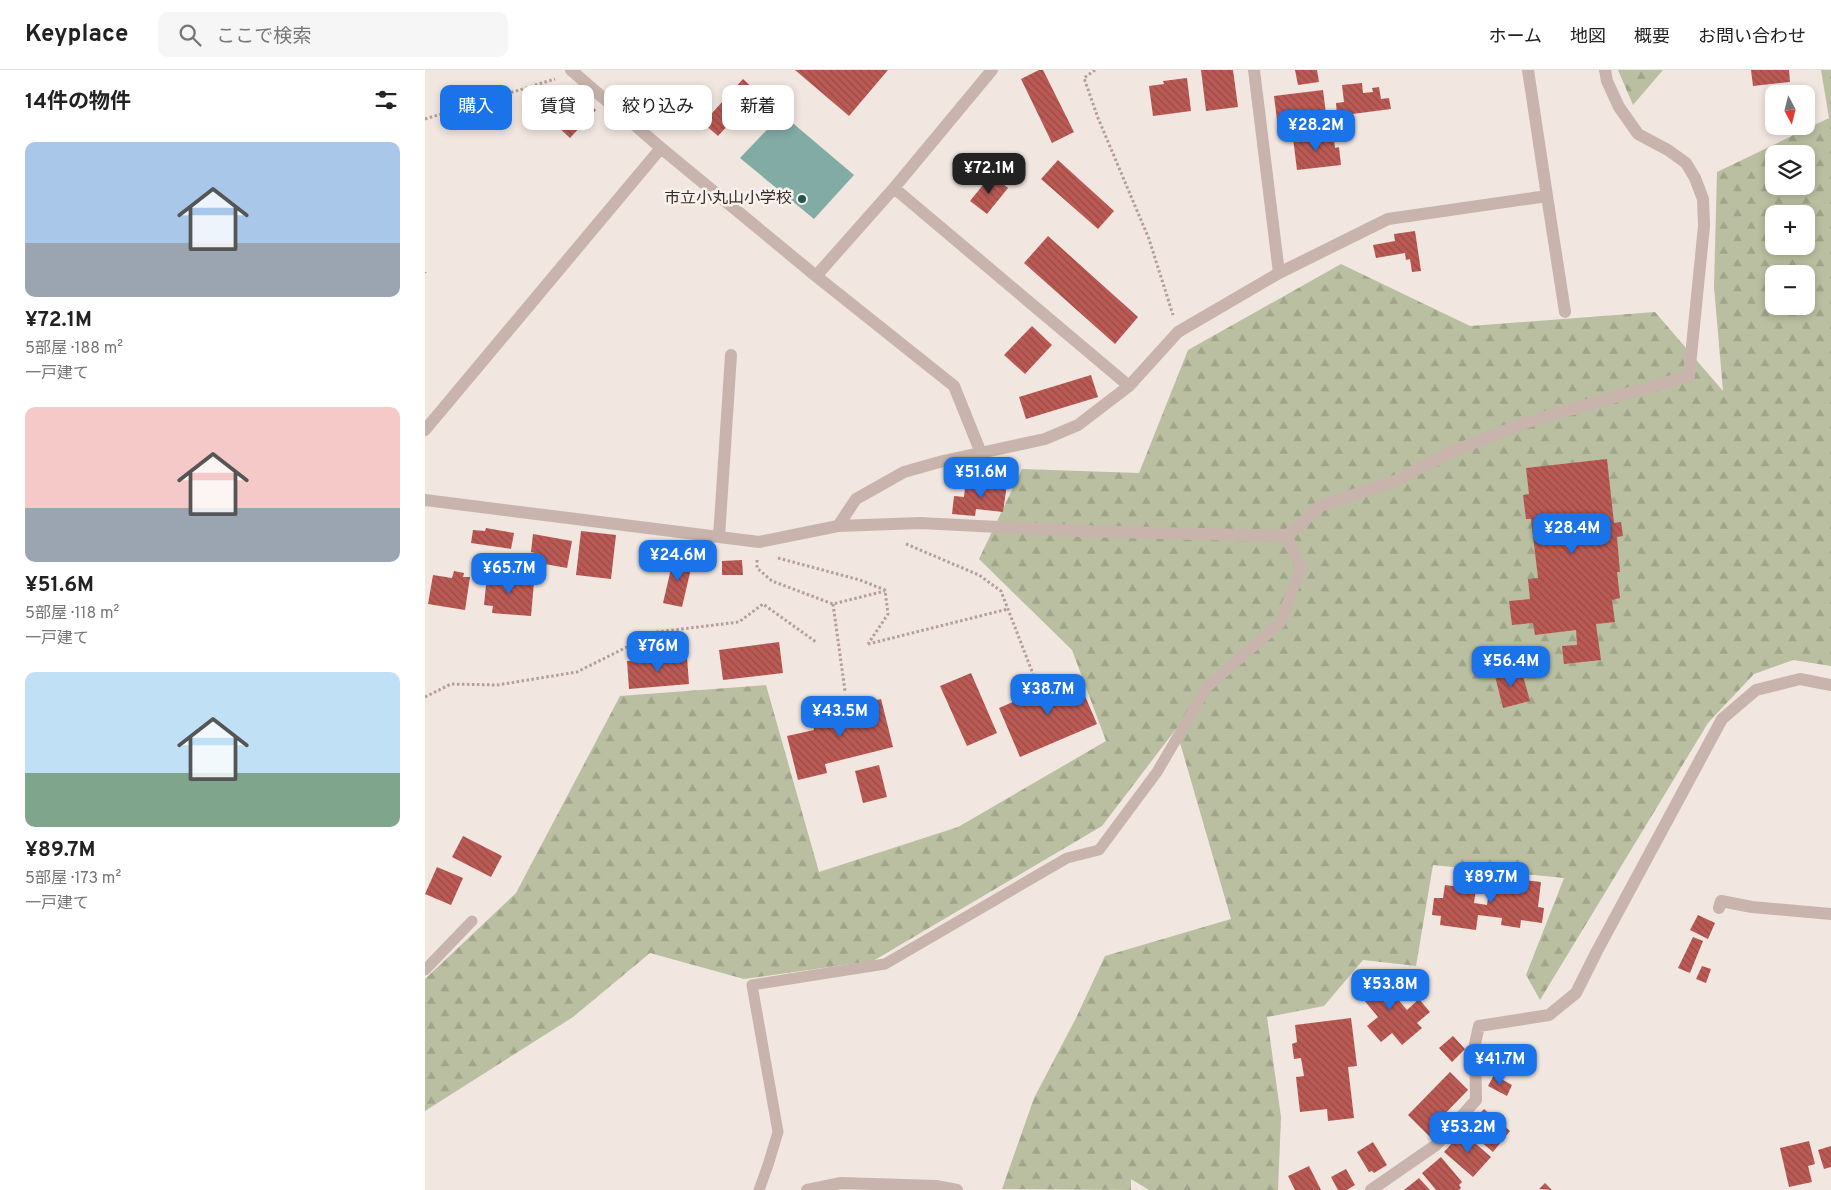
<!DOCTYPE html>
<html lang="ja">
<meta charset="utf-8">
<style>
body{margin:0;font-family:Overpass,"Noto Sans JP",sans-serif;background:#f6f6f6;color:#222;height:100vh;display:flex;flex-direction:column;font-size:19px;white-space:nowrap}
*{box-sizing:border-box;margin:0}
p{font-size:16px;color:#767676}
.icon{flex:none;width:28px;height:28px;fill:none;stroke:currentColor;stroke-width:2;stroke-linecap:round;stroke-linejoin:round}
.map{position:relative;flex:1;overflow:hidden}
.panel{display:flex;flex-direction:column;background:#fff;width:425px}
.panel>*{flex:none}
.banner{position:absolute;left:15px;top:15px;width:475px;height:45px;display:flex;gap:10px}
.needle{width:32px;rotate:173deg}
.buttons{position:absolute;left:1340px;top:15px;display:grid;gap:10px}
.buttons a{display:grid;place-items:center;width:50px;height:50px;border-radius:10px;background:#fff;box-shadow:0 2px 8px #0003;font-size:25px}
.price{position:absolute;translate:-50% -42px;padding:0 11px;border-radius:10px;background:#1a73e8;color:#fff;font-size:16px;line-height:32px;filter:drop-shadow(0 1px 2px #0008)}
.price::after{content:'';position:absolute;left:50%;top:30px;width:15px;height:11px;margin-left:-8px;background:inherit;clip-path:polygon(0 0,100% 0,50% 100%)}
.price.current{background:#222;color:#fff}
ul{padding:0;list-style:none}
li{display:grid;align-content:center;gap:10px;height:265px;padding:0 25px}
li span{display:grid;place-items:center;height:155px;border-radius:10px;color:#555}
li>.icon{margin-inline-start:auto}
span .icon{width:90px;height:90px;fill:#fffc;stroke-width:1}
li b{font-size:21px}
h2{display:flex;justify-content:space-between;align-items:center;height:60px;padding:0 25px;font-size:21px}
.tag{padding:0 18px;border-radius:10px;background:#fff;box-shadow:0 2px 8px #0003;font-size:18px;line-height:45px}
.tag.current{background:#1a73e8;color:#fff}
header{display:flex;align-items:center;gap:30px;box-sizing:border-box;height:70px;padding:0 25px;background:#fff;border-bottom:1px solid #e0e0e0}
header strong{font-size:24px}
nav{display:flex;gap:28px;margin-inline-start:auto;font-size:18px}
.search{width:350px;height:45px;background:#f6f6f6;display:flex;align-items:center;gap:12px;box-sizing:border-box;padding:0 18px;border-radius:10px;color:#767676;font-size:19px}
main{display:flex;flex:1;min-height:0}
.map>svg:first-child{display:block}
.forest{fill:url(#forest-firs);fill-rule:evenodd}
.water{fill:#82aba6}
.building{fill:url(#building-back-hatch)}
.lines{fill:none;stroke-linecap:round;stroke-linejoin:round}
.path{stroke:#b49e97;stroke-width:3;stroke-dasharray:2.5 2.5;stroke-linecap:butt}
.lane{stroke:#c8b4ad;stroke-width:11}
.street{stroke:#c8b4ad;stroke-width:12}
.poi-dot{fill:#24554f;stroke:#f9f1ec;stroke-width:2}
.labels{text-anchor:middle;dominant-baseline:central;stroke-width:5;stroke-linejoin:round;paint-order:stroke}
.poi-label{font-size:16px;fill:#372c2b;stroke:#f9f1ec;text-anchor:end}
</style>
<header>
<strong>Keyplace</strong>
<div class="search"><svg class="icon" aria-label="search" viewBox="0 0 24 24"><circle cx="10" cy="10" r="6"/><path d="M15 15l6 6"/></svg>ここで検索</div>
<nav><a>ホーム</a><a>地図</a><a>概要</a><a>お問い合わせ</a></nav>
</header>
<main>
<section class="panel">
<h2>14件の物件<svg class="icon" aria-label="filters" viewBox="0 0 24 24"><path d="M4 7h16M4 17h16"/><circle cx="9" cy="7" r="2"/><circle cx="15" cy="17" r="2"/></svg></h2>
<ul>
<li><span style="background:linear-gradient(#a9c7e8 65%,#9aa5b1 0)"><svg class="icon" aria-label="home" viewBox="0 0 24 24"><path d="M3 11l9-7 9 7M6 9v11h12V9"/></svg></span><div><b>¥72.1M</b><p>5部屋 · 188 m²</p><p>一戸建て</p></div></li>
<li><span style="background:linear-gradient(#f6c9c9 65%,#9aa5b1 0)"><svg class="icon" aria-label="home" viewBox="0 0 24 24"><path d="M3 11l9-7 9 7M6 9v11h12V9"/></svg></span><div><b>¥51.6M</b><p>5部屋 · 118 m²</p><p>一戸建て</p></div></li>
<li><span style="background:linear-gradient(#bfe0f5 65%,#7fa58c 0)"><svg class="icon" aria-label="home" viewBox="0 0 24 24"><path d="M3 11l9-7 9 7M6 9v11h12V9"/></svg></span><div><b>¥89.7M</b><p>5部屋 · 173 m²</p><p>一戸建て</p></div></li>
</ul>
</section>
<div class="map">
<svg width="1406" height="1120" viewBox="0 0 1406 1120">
<defs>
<pattern id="forest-firs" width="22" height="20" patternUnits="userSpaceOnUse" patternTransform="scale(1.25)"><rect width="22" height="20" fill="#babfa1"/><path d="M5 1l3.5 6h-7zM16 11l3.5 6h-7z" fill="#a0a48b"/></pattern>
<pattern id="building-back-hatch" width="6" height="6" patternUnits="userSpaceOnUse" patternTransform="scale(1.25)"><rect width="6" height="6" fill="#bb5a54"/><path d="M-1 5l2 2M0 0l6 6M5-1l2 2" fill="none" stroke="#994b46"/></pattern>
</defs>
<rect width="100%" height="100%" fill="#f1e6e0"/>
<!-- forest -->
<path class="forest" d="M1193,0H1238L1208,35Z
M1396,0H1406V596L1368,590L1329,604L1283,653L1115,930L1101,905L1139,808L1008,795L991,896L938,890L899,936L842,947L856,1047L853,1120H724L706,1109V1120L577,1119L609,1028L651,948L680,886L806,849L751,659L677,756L448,891L319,909L225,883L148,947L0,1041V909L91,823L195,626L341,615L394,802L533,757L681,671L647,580L554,489L597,399L714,403L763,280L916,194L1045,256L1230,242L1298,321L1289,217L1292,102L1404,48ZM1349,84H1381V116H1349ZM1349,144H1381V176H1349ZM1349,204H1381V236H1349Z"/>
<!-- water -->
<path class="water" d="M357,44L429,105L389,149L315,88Z"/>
<!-- building -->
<path class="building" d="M370,0H463L424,46Z
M614,0H618L649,62L627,73L596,9Z
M776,0H808L813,37L781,41Z
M870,0H892L894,12L873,15Z
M1326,0H1364L1365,12L1328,16Z
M762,8L766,41L728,46L724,16L739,14L738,11Z
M318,9L333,23L293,66L278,53Z
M937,13L938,23L948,22L947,18L954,17L956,29L964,28L966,39L912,46L911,33L919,32L917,15Z
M145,16L171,40L145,68L119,44Z
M898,20L902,52L853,58L849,26Z
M904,64L905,69H909L910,78L914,77L916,95L872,100L868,68Z
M633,90L689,141L673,159L616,109Z
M566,105L583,118L562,144L545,131Z
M990,161L996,201L987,202L985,189L981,190L980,183L951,188L948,175L970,171L969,164Z
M623,166L713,247L690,274L599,193Z
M607,256L627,275L600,304L579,285Z
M666,305L673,327L601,349L594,327Z
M1182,389L1189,453L1196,452L1198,466L1192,467L1195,502H1192L1195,528L1187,530L1190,552L1171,554L1176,590L1139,594L1137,576L1152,575L1151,560L1110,565L1108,553L1087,555L1084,531L1105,529L1103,509L1113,508L1106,449H1101L1098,425L1104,424L1101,398Z
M551,411L582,414L578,442L551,439L550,446L527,444L529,426L539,427L540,418L550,419Z
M61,458L89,463L86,479L46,473L48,460L60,461Z
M156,461L191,465L186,509L151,505Z
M108,464L147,471L142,498L114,493L115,484L106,482Z
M249,486L268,490L257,537L238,533Z
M317,490L318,505H297V491Z
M29,501L39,503L38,507H45L40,540L3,534L8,505L27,508Z
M62,505L96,508V511L109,512L106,546L67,543L68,536L59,535Z
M354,572L358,603L298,610L294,580Z
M1077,577L1081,593L1065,597L1061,581Z
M262,587L264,614L204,619L202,591Z
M1089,597L1092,607L1098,606L1105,631L1078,638L1069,602Z
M546,603L572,663L542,676L515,616Z
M651,605L672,654L595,687L574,638Z
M456,629L468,677L400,694L402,703L373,710L362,666L389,660L386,646Z
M454,695L462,727L438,733L430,701Z
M38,766L77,786L66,807L27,787Z
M12,797L38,808L26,835L0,824Z
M1066,806L1116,812L1113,837L1119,838L1117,853L1096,850L1095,858L1076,855L1077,848L1053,845L1051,860L1015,855L1016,846L1007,845L1009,828H1018L1020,815L1051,819L1049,833L1062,835Z
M1273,845L1290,853L1283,869L1265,860Z
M1268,867L1278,871L1265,903L1253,898Z
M1277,896L1286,899L1281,913L1271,909Z
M949,901L982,940L994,929L1005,942L992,953L997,958L977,975L967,963L956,972L942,956L953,947L929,918Z
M926,948L932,996L923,997L929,1048L903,1051L902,1039L875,1042L871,1007L879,1006L876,988L869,989L867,974L872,972L870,955Z
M1028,966L1040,979L1027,992L1014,978Z
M1025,1002L1043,1020L1006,1058L1010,1062L1005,1067L983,1045Z
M1069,1005L1087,1015L1082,1026L1063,1016Z
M1059,1039L1085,1061L1068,1082L1041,1059Z
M1037,1062L1066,1087L1048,1107L1019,1082Z
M1384,1071L1390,1094L1383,1096L1387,1112L1364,1117L1355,1078Z
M948,1072L962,1095L949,1103L947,1101L944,1102L932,1082Z
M1406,1076V1097L1399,1099L1393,1080Z
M1016,1087L1037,1112L1034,1115L1036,1118L1034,1120H1011L997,1103Z
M884,1096L896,1120H870L863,1106Z
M921,1099L930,1115L922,1120H913L906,1107Z
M994,1108L1005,1120H979Z
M1120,1113L1127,1120L1114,1119Z"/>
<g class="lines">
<!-- path -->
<path class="path" d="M670,0L659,8L673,48L724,169L748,245
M0,49L130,9
M0,202V203
M481,474L554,505L576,521L608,604
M353,488L435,510L460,520L463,544L443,574
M332,490V498L347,511L408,534L460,521
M408,534L420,621
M443,574L583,539
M0,627L26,614L72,615L152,602L232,562L314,552L338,534L391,572"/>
<!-- lane -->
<path class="lane" d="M0,900L47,851
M334,1120L343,1095L353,1062L327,915L460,894L642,788L674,780L732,702L782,617L855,553L876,498L862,466"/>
<!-- street -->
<path class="street" d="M146,0L236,78L391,206L469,118L704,316
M829,0L854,203
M469,118L567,0
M1122,126L1140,242
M391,206L529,316L556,383
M0,360L236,78
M0,430L334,472L413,456L495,453L654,461L862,466L895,436L970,411L1026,382L1102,352L1264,306L1279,156L1278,129L1270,108L1261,93L1243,80L1213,64L1194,37L1182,11L1180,0
M413,456L431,429L479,402L518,391L620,369L653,355L704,316L753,262L854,203L963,149L1122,126L1103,0
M294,467L306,285
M1294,838L1296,831L1327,837L1406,844
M382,1120L416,1113L511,1116L532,1120
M946,1120L1011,1075L1051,1030L1050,974L1054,956L1124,945L1151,923L1172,881L1297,649L1331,620L1375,609L1406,615"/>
</g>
<!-- markers -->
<circle class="poi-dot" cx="377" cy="129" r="5"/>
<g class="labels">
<!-- poi labels -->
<g class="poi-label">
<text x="367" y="129">市立小丸山小学校</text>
</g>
</g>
</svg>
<div class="buttons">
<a><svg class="needle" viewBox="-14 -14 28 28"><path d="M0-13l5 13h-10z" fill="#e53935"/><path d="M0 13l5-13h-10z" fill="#767676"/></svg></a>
<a><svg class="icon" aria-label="layers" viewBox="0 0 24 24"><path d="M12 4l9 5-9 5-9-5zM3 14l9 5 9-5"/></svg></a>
<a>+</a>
<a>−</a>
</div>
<b class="price" style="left:891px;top:82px">¥28.2M</b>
<b class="price current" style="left:564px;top:125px">¥72.1M</b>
<b class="price" style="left:556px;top:429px">¥51.6M</b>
<b class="price" style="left:1147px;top:485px">¥28.4M</b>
<b class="price" style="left:253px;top:512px">¥24.6M</b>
<b class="price" style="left:84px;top:525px">¥65.7M</b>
<b class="price" style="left:233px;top:603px">¥76M</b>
<b class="price" style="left:1086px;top:618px">¥56.4M</b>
<b class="price" style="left:623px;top:646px">¥38.7M</b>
<b class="price" style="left:415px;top:668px">¥43.5M</b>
<b class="price" style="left:1066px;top:834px">¥89.7M</b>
<b class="price" style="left:965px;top:941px">¥53.8M</b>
<b class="price" style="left:1075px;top:1016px">¥41.7M</b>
<b class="price" style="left:1043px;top:1084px">¥53.2M</b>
<div class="banner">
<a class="tag current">購入</a>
<a class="tag">賃貸</a>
<a class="tag">絞り込み</a>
<a class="tag">新着</a>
</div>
</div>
</main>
